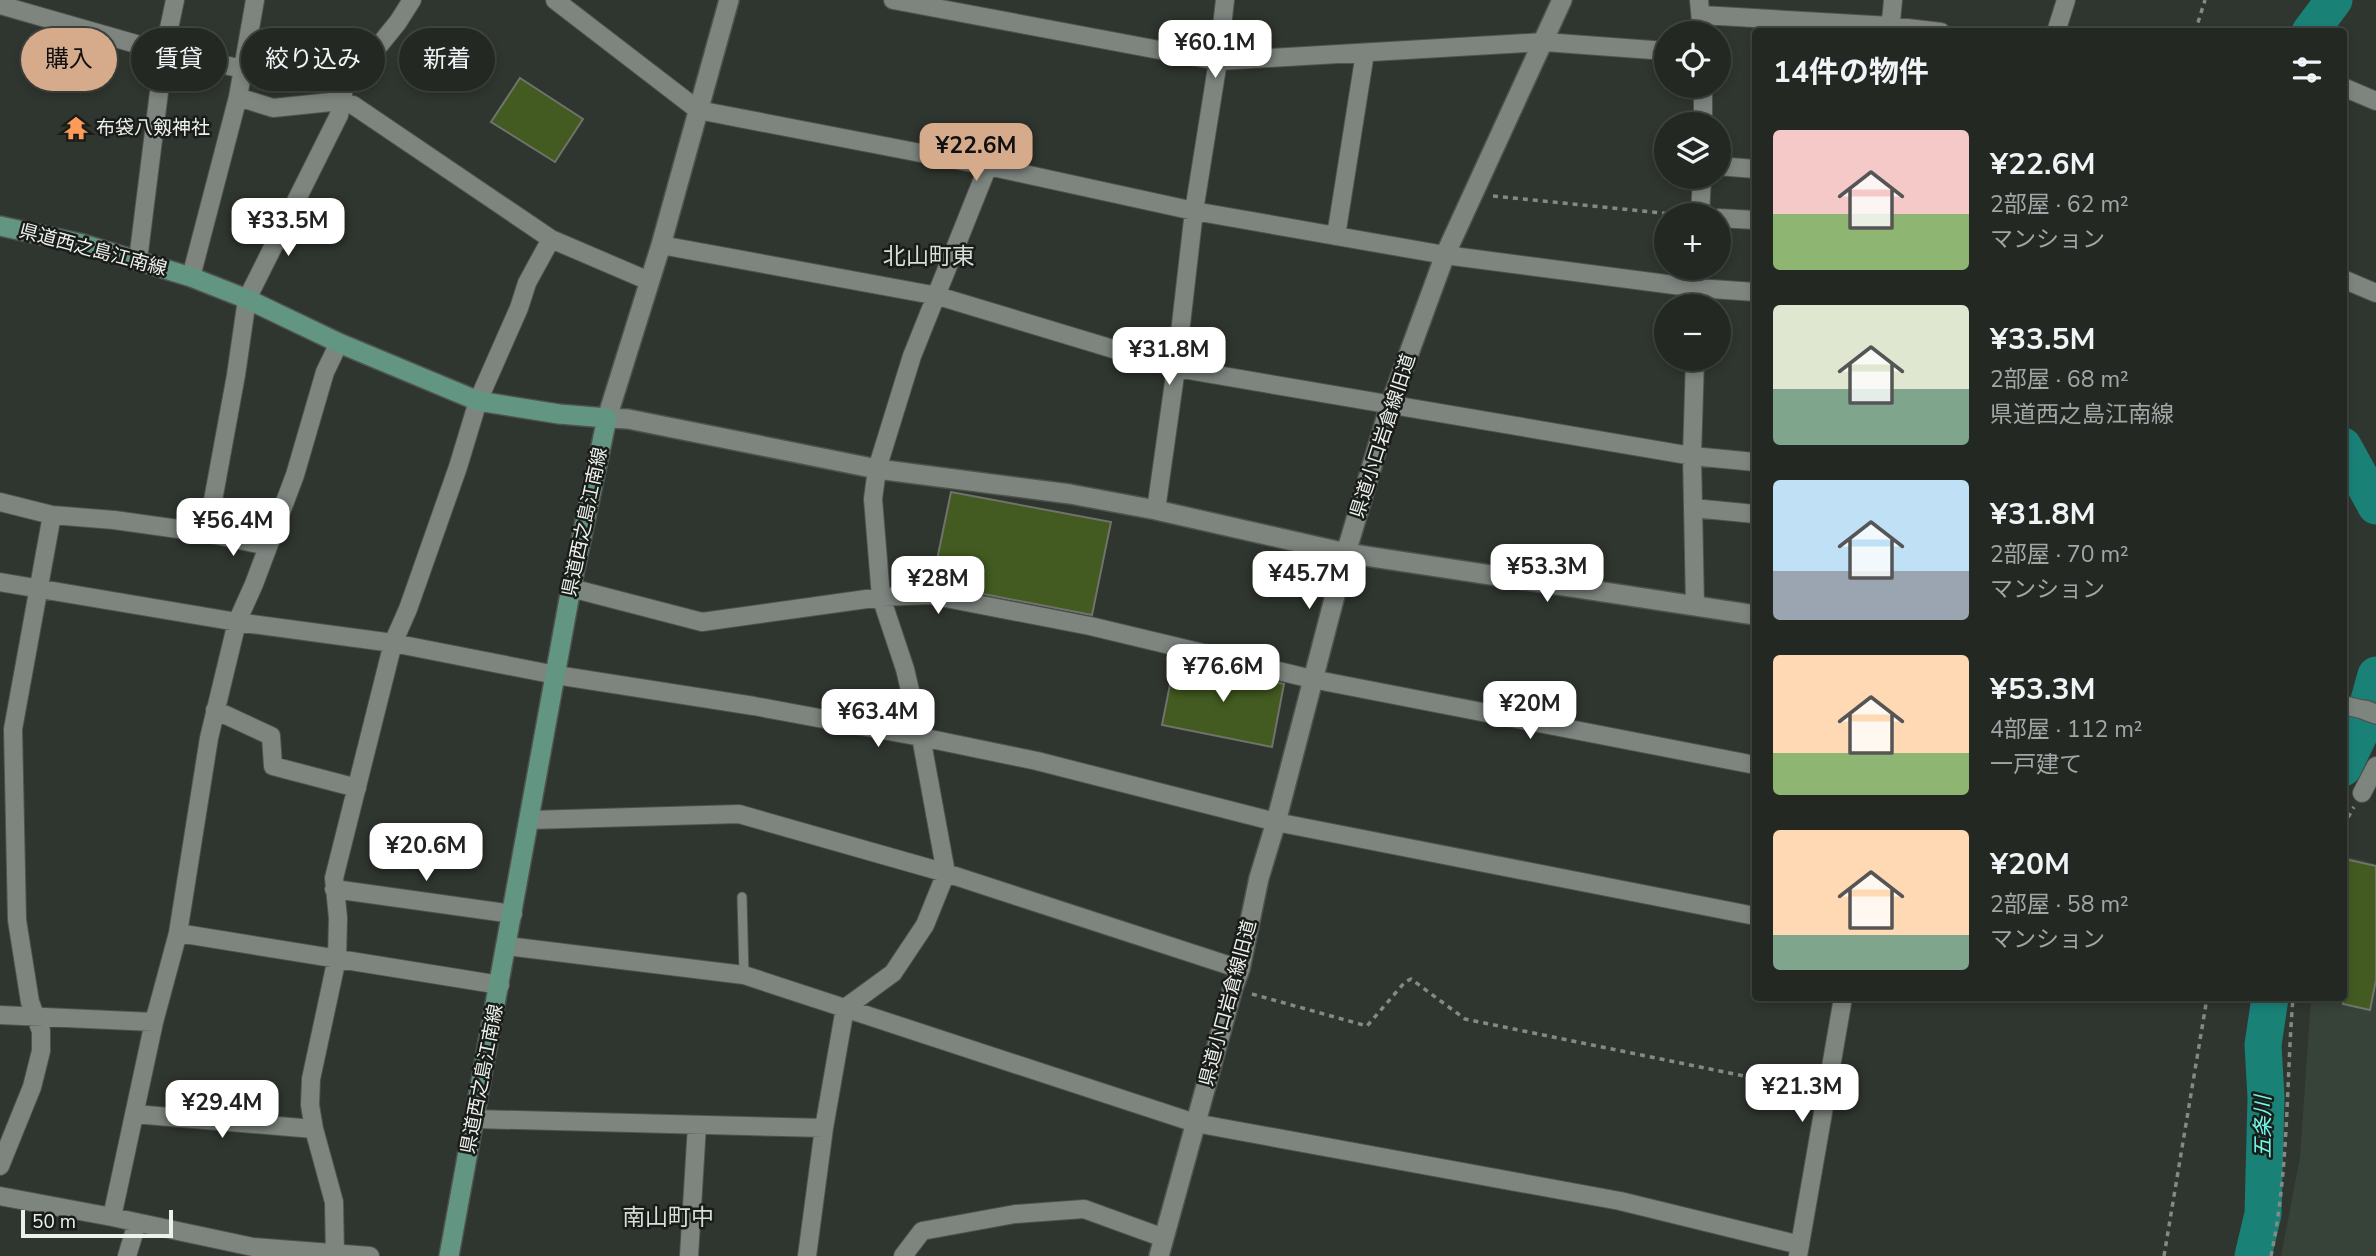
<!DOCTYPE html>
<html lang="ja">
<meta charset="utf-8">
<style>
body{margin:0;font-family:"Nunito Sans","Noto Sans JP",sans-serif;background:#2f3430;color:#f1f3f6;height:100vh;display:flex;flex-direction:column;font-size:26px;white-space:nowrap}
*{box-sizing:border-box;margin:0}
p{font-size:23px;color:#a3a6a6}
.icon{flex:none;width:38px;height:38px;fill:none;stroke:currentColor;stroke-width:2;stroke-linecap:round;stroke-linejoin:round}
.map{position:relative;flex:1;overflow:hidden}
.drawer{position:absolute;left:1752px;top:28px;width:595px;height:973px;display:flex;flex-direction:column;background:#232823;border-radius:7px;box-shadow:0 4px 10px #0003,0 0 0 2px #404441}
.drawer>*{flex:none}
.banner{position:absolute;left:21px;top:28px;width:665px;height:63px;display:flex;gap:14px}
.buttons{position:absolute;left:1654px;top:21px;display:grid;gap:14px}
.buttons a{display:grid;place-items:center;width:77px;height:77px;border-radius:50%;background:#232823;box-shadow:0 4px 10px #0003,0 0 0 2px #404441;font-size:35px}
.scale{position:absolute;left:21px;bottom:18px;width:152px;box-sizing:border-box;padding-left:7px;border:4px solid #edf1ed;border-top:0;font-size:19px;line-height:24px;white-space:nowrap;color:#edf1ed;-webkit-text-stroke:5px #191c19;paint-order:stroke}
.price{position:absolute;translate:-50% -60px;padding:0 16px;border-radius:14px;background:#fff;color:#222;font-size:23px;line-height:46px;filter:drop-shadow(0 2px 4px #0008)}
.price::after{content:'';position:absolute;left:50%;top:42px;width:21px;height:16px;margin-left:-10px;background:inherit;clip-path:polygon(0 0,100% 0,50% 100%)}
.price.on{background:#d6ab8b;color:#111}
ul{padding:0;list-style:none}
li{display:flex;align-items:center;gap:21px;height:175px;padding:0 21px}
li span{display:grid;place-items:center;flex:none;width:196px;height:140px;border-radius:7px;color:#555}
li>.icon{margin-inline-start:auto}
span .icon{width:84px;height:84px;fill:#fffc;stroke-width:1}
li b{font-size:30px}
h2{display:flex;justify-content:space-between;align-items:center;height:84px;padding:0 21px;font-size:30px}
.tag{padding:0 24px;border-radius:32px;background:#232823;box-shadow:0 4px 10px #0003,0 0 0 2px #404441;font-size:24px;line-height:63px}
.tag.on{background:#d6ab8b;color:#111}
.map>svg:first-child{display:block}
.built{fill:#374238}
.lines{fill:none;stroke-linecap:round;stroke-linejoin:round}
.river{stroke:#1a8177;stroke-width:37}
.building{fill:#435b20;stroke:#70736c;stroke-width:2}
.service-casing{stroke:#4f534f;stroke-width:11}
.minor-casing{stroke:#4f534f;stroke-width:20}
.tertiary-casing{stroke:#4f534f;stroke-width:22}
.secondary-casing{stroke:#4f534f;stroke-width:22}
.path{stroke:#848984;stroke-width:3.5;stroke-dasharray:5 5;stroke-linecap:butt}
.service{stroke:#7e857f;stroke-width:9}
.minor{stroke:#7e857f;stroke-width:18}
.tertiary{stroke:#7e857f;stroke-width:19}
.secondary{stroke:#639583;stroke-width:19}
.labels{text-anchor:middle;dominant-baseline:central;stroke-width:5;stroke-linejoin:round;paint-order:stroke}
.poi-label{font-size:19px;fill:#edf1ed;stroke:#191c19;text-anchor:start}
.street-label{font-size:19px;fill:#edf1ed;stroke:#191c19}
.water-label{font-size:21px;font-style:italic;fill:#72f7e8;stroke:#191c19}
.quarter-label{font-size:23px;fill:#d6ded7;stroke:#191c19}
</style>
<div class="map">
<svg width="2376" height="1256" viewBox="0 0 2376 1256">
<rect width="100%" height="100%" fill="#2f352f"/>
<!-- built -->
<path class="built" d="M2343,855L2376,864V1256H2281L2300,1157L2311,998H2343Z"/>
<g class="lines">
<!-- river -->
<path class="river" d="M2310,32L2334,0
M2343,446L2376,506
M2343,768L2360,733L2376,675
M2253,1256L2263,1214L2266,1097L2263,1045L2270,998"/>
</g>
<!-- building -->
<path class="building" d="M520,78L583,119L555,162L491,122Z
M951,492L1111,522L1092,615L932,584Z
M1175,659L1284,684L1272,747L1162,725Z
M2345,859L2376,866V980L2370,1010L2343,1004V870Z"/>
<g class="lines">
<!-- service casing -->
<g class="service-casing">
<path id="service" d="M742,897L744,975"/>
</g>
<!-- minor casing -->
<g class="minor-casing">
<path id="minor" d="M555,0L698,110L988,166L1194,211L1445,255L1697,288L1755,292
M893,0L1218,61L1544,42L1666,51
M1699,0L1702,33
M0,5L164,52L243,69
M1702,15L1890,26L1941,32
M1890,32L1893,0
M2056,32L2066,0
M2343,87L2376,101
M238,97L273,108L341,101L353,105L551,239L649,281
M1703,124V86
M1718,166L1755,169
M1700,215L1702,177
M1718,218L1755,220
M1336,236L1365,53
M661,245L938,296L1176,368L1692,456L1755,462
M138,260L164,52L175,0
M191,277L238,97L255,0
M2343,279L2376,293
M1696,306L1698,268
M1695,359L1692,456L1695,606
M0,502L52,515L114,520L207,533L268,546
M1693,508L1755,514
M1156,510L1176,368L1194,211L1218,61L1225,0
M207,533L236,375L247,299L339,115L344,89L398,22L412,0
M0,582L237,622L393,643L556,675L754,706L921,737L1037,761L1276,822L1755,916
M571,588L702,622L881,597L930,595L1090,626L1312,679L1755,765
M2343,705L2365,710
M215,710L271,736L273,766L357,788
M2362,793L2376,766
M530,820L739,814L946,873L1240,969
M334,889L513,914
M178,933L500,985
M507,946L744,975L1195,1123L1620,1201L1800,1245
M0,1015L154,1022
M134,1114L314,1129
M475,1119L824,1128
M0,1166L32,1087L41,1051V1031L30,1002L17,920L13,729L52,515
M0,1196L112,1217L253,1247L370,1256
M112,1217L154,1022L178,933L209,738L237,622L254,584L295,475L325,372L339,343
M127,1256L137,1223
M335,1256L334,1202L314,1129L310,1105L311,1079L337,958L338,918L334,878L393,643L408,609L458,467L478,401L519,308L527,283L551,239
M689,1256L697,1125
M807,1256L824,1128L845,1008L893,973L925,925L946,873L921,737L905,669L881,597L873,499L877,469L912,356L988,166
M903,1256L922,1231L1015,1214L1084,1209L1164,1238
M1798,1256L1843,998"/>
</g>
<!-- tertiary casing -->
<g class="tertiary-casing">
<path id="tertiary" d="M729,0L661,245L607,418L628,419L877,469L1070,494L1156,510L1346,553L1755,615
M2365,710L2376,714
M1159,1256L1233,988L1240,969L1259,878L1276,822L1346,553L1390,405L1445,255L1562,0"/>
</g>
<!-- secondary casing -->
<g class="secondary-casing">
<path id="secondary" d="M0,226L83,244L191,277L247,299L339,343L478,401L559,414L607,418L571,588L449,1256"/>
</g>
<!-- path -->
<path class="path" d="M2195,32L2205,0
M1493,196L1681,215
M2343,509L2347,508
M2343,826L2354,807
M1252,994L1367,1026L1405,982L1411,979L1465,1019L1808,1089
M2164,1256L2207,998
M2271,1256C2289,1171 2286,1084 2293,998"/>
<!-- service -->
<use href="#service" class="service"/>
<!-- minor -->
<use href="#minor" class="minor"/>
<!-- tertiary -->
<use href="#tertiary" class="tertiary"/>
<!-- secondary -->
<use href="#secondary" class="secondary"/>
</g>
<!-- icons -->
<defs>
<g id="temple-bare" transform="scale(1.89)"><path d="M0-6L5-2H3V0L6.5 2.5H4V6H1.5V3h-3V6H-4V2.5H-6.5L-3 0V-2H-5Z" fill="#fe9b58" stroke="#191c19" stroke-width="2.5" paint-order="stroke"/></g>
</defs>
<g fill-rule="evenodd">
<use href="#temple-bare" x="76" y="128"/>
</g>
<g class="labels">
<!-- poi labels -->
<g class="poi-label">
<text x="96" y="128">布袋八剱神社</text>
</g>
<!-- street labels -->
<g class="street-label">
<text transform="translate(93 250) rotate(15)">県道西之島江南線</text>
<text transform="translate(1383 436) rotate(-72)">県道小口岩倉線旧道</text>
<text transform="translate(585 522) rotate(-78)">県道西之島江南線</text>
<text transform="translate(1228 1003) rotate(-75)">県道小口岩倉線旧道</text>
<text transform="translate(482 1079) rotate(-79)">県道西之島江南線</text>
</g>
<!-- water labels -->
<g class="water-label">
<text transform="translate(2263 1127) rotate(-90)">五条川</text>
</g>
<!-- quarter labels -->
<g class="quarter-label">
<text x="929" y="256">北山町東</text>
<text x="668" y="1217">南山町中</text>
</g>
</g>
</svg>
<div class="buttons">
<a><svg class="icon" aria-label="locate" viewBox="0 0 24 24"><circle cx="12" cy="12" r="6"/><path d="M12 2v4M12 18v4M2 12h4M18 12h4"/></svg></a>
<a><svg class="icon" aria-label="layers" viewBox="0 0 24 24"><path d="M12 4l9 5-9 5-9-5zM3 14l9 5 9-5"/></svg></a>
<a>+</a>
<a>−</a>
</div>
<div class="scale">50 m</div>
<b class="price" style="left:1215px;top:80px">¥60.1M</b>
<b class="price on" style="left:976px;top:183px">¥22.6M</b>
<b class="price" style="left:288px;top:258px">¥33.5M</b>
<b class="price" style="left:1169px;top:387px">¥31.8M</b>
<b class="price" style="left:233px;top:558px">¥56.4M</b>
<b class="price" style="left:1547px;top:604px">¥53.3M</b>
<b class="price" style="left:1309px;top:611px">¥45.7M</b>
<b class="price" style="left:938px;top:616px">¥28M</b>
<b class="price" style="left:1223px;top:704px">¥76.6M</b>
<b class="price" style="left:1530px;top:741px">¥20M</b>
<b class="price" style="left:878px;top:749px">¥63.4M</b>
<b class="price" style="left:426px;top:883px">¥20.6M</b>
<b class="price" style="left:1802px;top:1124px">¥21.3M</b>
<b class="price" style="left:222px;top:1140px">¥29.4M</b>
<div class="banner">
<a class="tag on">購入</a>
<a class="tag">賃貸</a>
<a class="tag">絞り込み</a>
<a class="tag">新着</a>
</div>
<section class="drawer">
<h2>14件の物件<svg class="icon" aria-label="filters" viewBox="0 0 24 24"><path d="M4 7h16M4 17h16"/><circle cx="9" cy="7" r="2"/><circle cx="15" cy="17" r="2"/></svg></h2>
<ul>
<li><span style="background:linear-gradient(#f6c9c9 60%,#8fb573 0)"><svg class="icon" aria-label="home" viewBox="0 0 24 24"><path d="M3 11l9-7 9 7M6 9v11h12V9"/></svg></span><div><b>¥22.6M</b><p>2部屋 · 62 m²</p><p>マンション</p></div></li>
<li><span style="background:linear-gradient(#dfe7d0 60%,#7fa58c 0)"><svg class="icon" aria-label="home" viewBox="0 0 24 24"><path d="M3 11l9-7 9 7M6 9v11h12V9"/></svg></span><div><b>¥33.5M</b><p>2部屋 · 68 m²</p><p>県道西之島江南線</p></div></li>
<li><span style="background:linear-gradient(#bfe0f5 65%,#9aa5b1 0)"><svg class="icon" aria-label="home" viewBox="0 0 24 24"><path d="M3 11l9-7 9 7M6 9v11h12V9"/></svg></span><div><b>¥31.8M</b><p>2部屋 · 70 m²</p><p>マンション</p></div></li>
<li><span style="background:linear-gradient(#ffd9b3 70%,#8fb573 0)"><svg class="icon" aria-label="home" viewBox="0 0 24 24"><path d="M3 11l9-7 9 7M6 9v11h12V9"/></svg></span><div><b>¥53.3M</b><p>4部屋 · 112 m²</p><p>一戸建て</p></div></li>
<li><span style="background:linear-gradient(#ffd9b3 75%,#7fa58c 0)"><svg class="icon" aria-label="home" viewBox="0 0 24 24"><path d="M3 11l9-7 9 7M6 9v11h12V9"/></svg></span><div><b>¥20M</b><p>2部屋 · 58 m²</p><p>マンション</p></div></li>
</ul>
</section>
</div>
